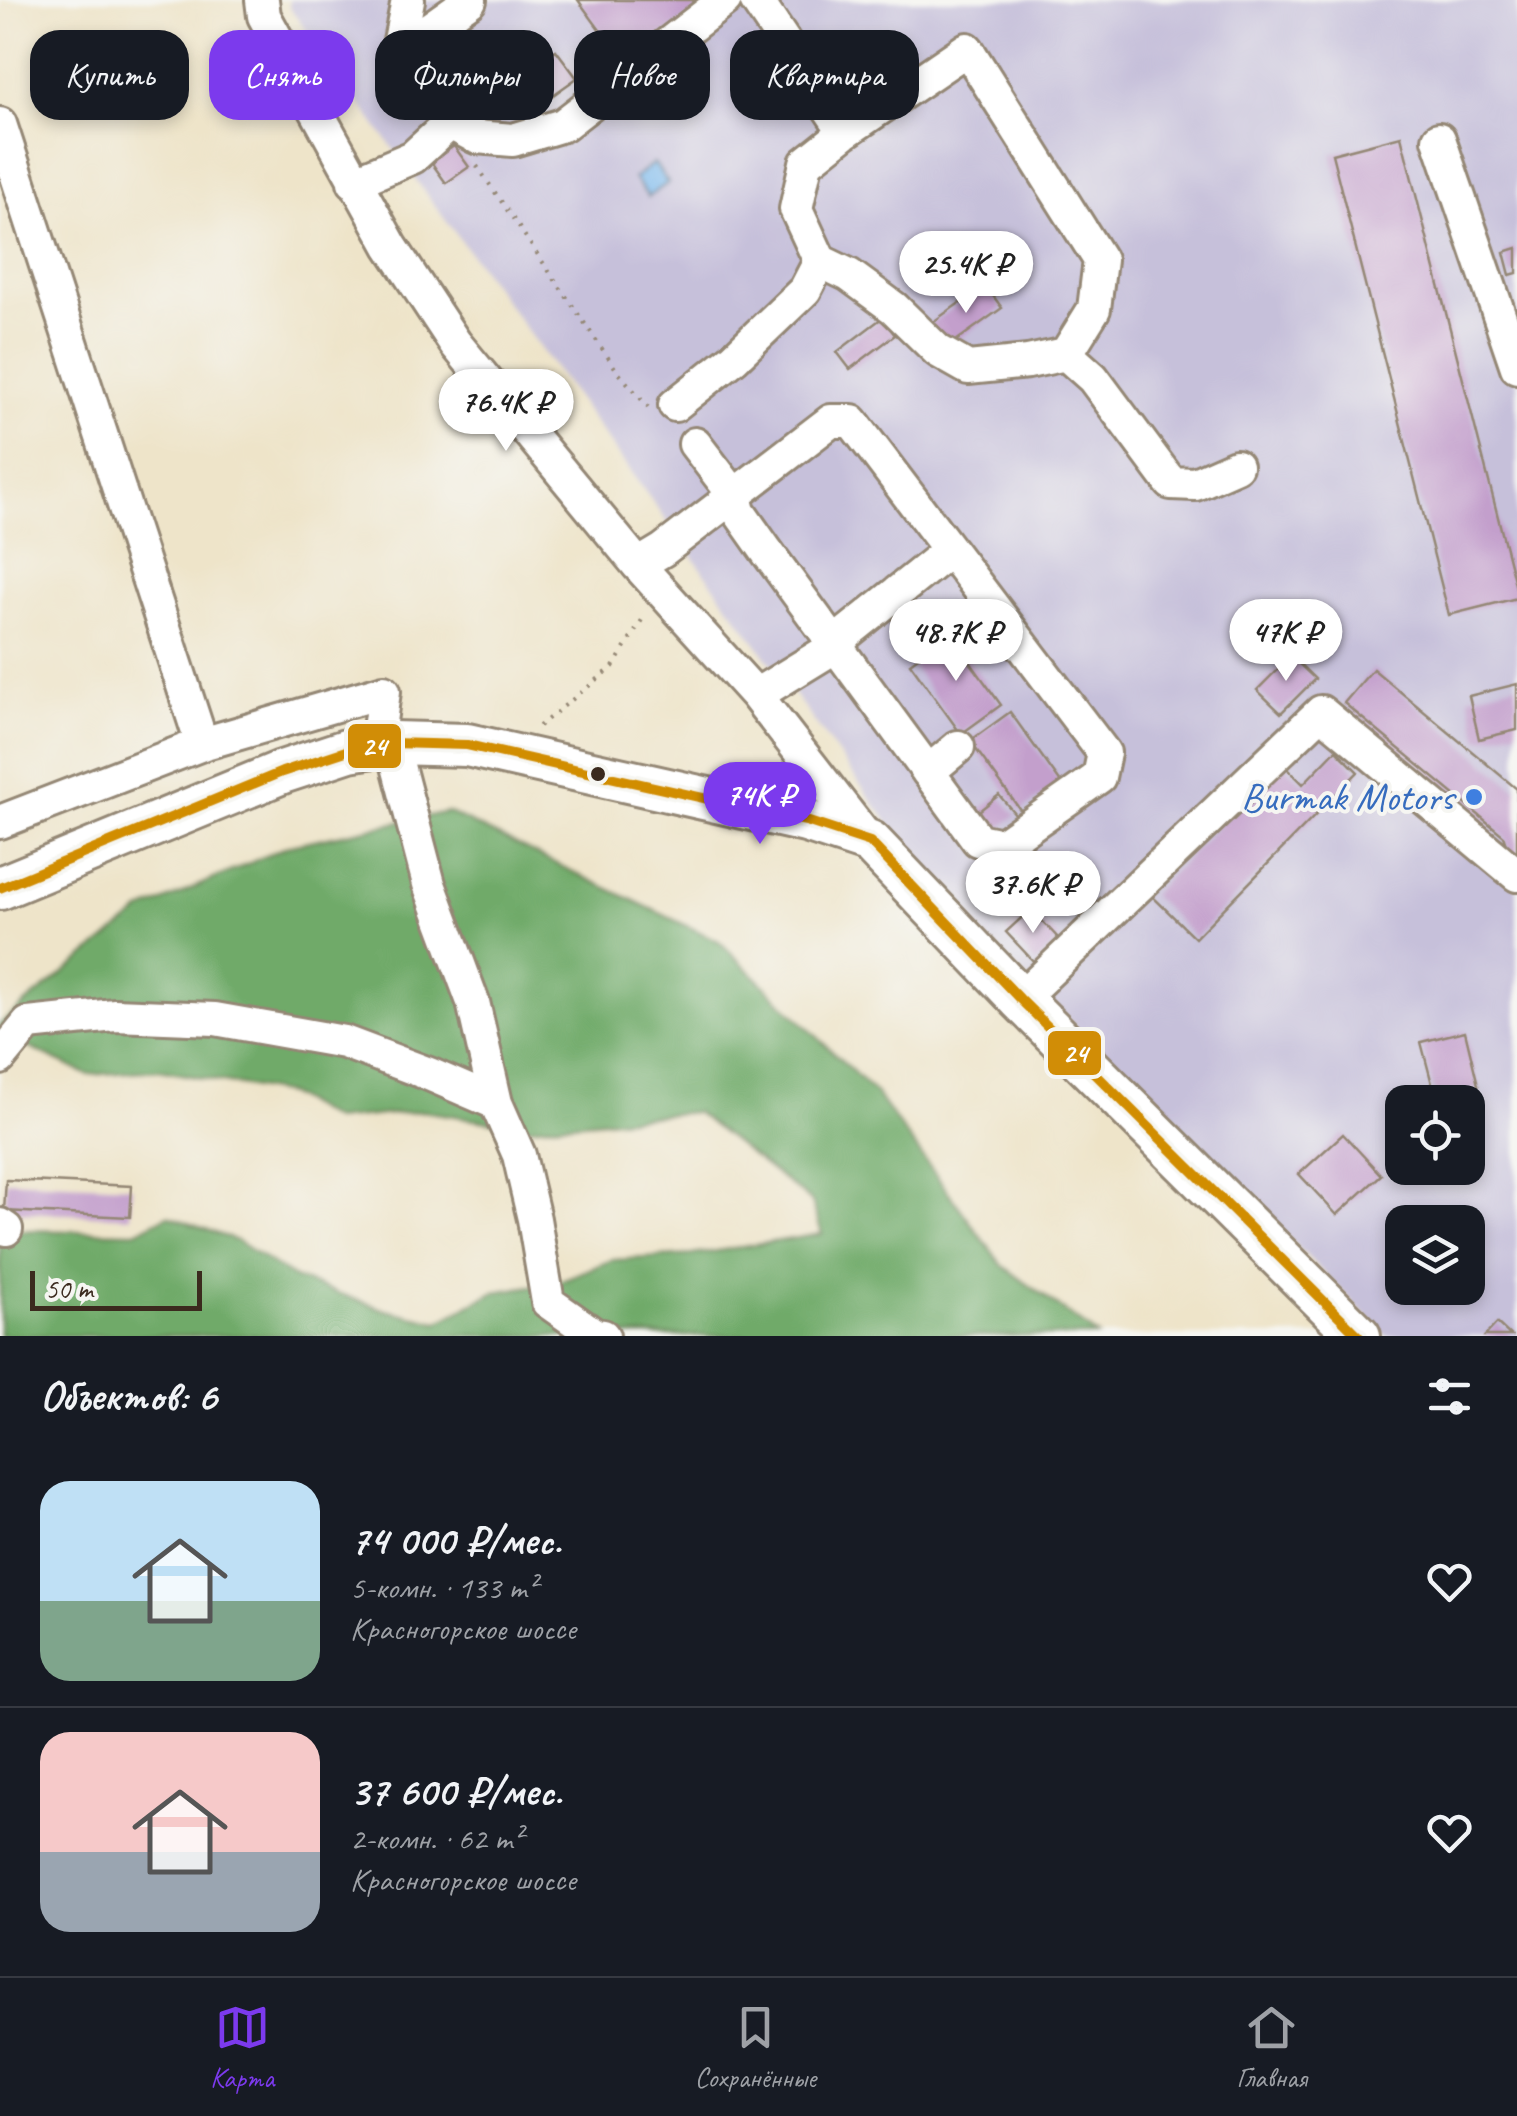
<!DOCTYPE html>
<html lang="ru">
<meta charset="utf-8">
<style>
body{margin:0;font-family:Caveat,sans-serif;background:#20242c;color:#f1f3f6;height:100vh;display:flex;flex-direction:column;font-size:38px;white-space:nowrap}
*{box-sizing:border-box;margin:0}
p{font-size:32px;color:#9ea1a6}
.icon{flex:none;width:55px;height:55px;fill:none;stroke:currentColor;stroke-width:2;stroke-linecap:round;stroke-linejoin:round}
.map{position:relative;height:1336px;overflow:hidden}
.details{display:flex;flex-direction:column;background:#171b24;flex:1}
.details>*{flex:none}
.banner{position:absolute;left:30px;top:30px;width:1000px;height:90px;display:flex;gap:20px}
.controls{position:absolute;left:1385px;top:1085px;display:grid;gap:20px}
.controls a{display:grid;place-items:center;width:100px;height:100px;border-radius:20px;background:#171b24;box-shadow:0 5px 15px #0003;font-size:50px}
.scale{position:absolute;left:30px;bottom:25px;width:172px;box-sizing:border-box;padding-left:10px;border:5px solid #3b2a1e;border-top:0;font-size:28px;line-height:35px;white-space:nowrap;color:#3b2a1e;-webkit-text-stroke:8px #f6f6f2;paint-order:stroke}
.price{position:absolute;translate:-50% -85px;padding:0 22px;border-radius:35px;background:#fff;color:#222;font-size:32px;line-height:65px;filter:drop-shadow(0 2px 5px #0008)}
.price::after{content:'';position:absolute;left:50%;top:60px;width:30px;height:22px;margin-left:-15px;background:inherit;clip-path:polygon(0 0,100% 0,50% 100%)}
.price.active{background:#7c3aed;color:#fff}
ul{padding:0;list-style:none}
li{display:flex;align-items:center;gap:30px;height:250px;padding:0 40px}
li+li{border-top:2px solid #363941}
li span{display:grid;place-items:center;flex:none;width:280px;height:200px;border-radius:30px;color:#555}
li>.icon{margin-inline-start:auto}
span .icon{width:120px;height:120px;fill:#fffc;stroke-width:1}
li b{font-size:42px}
h2{display:flex;justify-content:space-between;align-items:center;height:120px;padding:0 40px;font-size:42px}
.pill{padding:0 35px;border-radius:30px;background:#171b24;box-shadow:0 5px 15px #0003;font-size:35px;line-height:90px}
.pill.active{background:#7c3aed;color:#fff}
.dock{display:flex;justify-content:space-around;align-items:center;height:140px;border-top:2px solid #363941;background:#171b24;font-size:28px;color:#9ea1a6}
.dock a{display:grid;justify-items:center;gap:5px}
.dock .active{color:#7c3aed}
.map>svg:first-child{display:block}
.industrial{fill:#c6c0da;fill-rule:evenodd}
.forest{fill:#70aa69;stroke:#566a44;stroke-width:2.5}
.water{fill:#7bb9ee;stroke:#5b7286;stroke-width:2.5}
.building{fill:#c39fcc}
.lines{fill:none;stroke-linecap:round;stroke-linejoin:round}
.minor-casing{stroke:#948774;stroke-width:38}
.major-casing{stroke:#948774;stroke-width:48}
.path{stroke:#948774;stroke-width:4;stroke-dasharray:2.5 8;stroke-linecap:butt}
.minor{stroke:#fff;stroke-width:32}
.major{stroke:#fff;stroke-width:42}
.bus-1-casing{stroke:#f6f6f2;stroke-width:18}
.bus-1{stroke:#d18d06;stroke-width:10}
.bus-dot{fill:#3b2a1e;stroke:#f6f6f2;stroke-width:4}
.shop-dot{fill:#3f7fe0;stroke:#f6f6f2;stroke-width:4}
.labels{text-anchor:middle;dominant-baseline:central;stroke-width:8;stroke-linejoin:round;paint-order:stroke}
.shop-label{font-size:40px;fill:#366cbe;stroke:#f6f6f2;text-anchor:end}
.line-badge{stroke:#f6f6f2;stroke-width:4}
.badge-label{font-size:28px;text-anchor:middle;font-weight:bold;fill:#fff}
</style>
<div class="map">
<svg width="1517" height="1336" viewBox="0 0 1517 1336">
<rect width="100%" height="100%" fill="#f6f6f2"/>
<filter id="ink" filterUnits="userSpaceOnUse"><feTurbulence type="fractalNoise" baseFrequency=".01" numOctaves="2"/><feDisplacementMap in="SourceGraphic" scale="20" xChannelSelector="R" yChannelSelector="G"/><feConvolveMatrix kernelMatrix="1 2 1 2 8 2 1 2 1" color-interpolation-filters="sRGB"/></filter>
<filter id="wash" filterUnits="userSpaceOnUse"><feTurbulence type="fractalNoise" baseFrequency=".0048" numOctaves="4" result="noise"/><feDisplacementMap in="SourceGraphic" scale="40" xChannelSelector="R" yChannelSelector="G"/><feGaussianBlur stdDeviation="2.25" result="paint"/><feColorMatrix in="noise" values="0 0 0 0 0 0 0 0 0 0 0 0 0 0 0 0 0 1.4 0 .05"/><feComposite in="paint" operator="in"/></filter>
<g filter="url(#wash)">
<rect width="100%" height="100%" fill="#eee4c9"/>
<!-- industrial -->
<path class="industrial" d="M289,0H1517V1336H1387L940,893L289,7ZM1402,1102H1468V1168H1402ZM1402,1222H1468V1288H1402Z"/>
<!-- forest -->
<path class="forest" d="M447,812L719,941L876,1094L1002,1265L1098,1336H0V1227L15,1230L135,1232L168,1215L237,1241L294,1278L386,1310L438,1322L494,1292L557,1282L612,1260L692,1255L822,1234L812,1202L695,1112L527,1127L422,1111L333,1120L287,1094L159,1070L88,1075L0,1034V1024L142,911L290,845Z"/>
<!-- water -->
<path class="water" d="M654,163L668,183L648,197L634,178Z"/>
<g id="blocks">
<!-- building -->
<path class="building" d="M578,0H711L624,63Z
M556,50L577,78L522,117L502,89Z
M1401,136L1517,592V598L1449,615L1332,154Z
M454,146L469,167L446,183L431,162Z
M1517,248V273L1510,275L1504,252Z
M985,285L1002,308L946,348L930,324Z
M882,318L895,335L850,369L837,352Z
M950,634L1001,705L961,734L910,663Z
M1291,656L1315,679L1281,713L1257,690Z
M1373,669L1517,789V863L1512,859L1504,836L1344,703Z
M1517,684V730L1479,739L1469,696Z
M1010,712L1061,783L1021,811L970,741Z
M1336,750L1358,772L1195,938L1151,895L1281,762L1303,784Z
M999,795L1016,815L991,836L974,815Z
M1031,909L1059,939L1035,963L1006,932Z
M1465,1031L1479,1089L1436,1099L1421,1042Z
M1343,1134L1381,1175L1337,1215L1299,1174Z
M6,1180L132,1186L130,1217L4,1211Z
M1497,1323L1511,1336H1485Z"/>
</g>
</g>
<g filter="url(#ink)">
<use href="#blocks" fill-opacity="0" stroke="#948774" stroke-width="2.5"/>
<g class="lines">
<!-- minor casing -->
<g class="minor-casing">
<path id="minor" d="M262,0L264,16L391,246L455,343L638,565L756,695L870,842
M756,0L845,132L967,49L1100,260L1094,309L1066,354L1093,378L1171,483L1195,484L1236,466
M398,51L470,0
M450,123L476,137L513,140L563,125L725,0
M0,124L202,744L384,691L377,745
M845,132L806,163L796,209L820,261L849,275L894,308L938,351L968,368L1028,362L1066,354
M1439,139L1517,367
M354,182L413,157L450,123L398,51L408,0
M675,405L734,358L805,290L820,261
M695,444L735,496L739,512L765,549L978,840L1002,845L1099,777L1104,753L950,550
M638,565L663,550L831,421H852L950,550L848,632L836,646L756,695
M392,743L429,884L473,1002L496,1103
M928,772L958,747
M0,822L202,744
M1020,999L1321,712L1517,875
M0,1058L28,1024L115,1015L215,1019L344,1042L429,1074L496,1103L519,1155L534,1219L548,1302L595,1335L603,1336
M0,1225L6,1229"/>
</g>
<!-- major casing -->
<g class="major-casing">
<path id="major" d="M0,888L282,772L349,750L392,743L467,745L806,821L870,842L1020,999L1359,1336"/>
</g>
<!-- path -->
<path class="path" d="M477,166L618,372L648,407
M539,726L613,667L645,615"/>
<!-- minor -->
<use href="#minor" class="minor"/>
<!-- major -->
<use href="#major" class="major"/>
<!-- bus-1 casing -->
<g class="bus-1-casing">
<path id="bus-1" d="M0,888L282,772L349,750L392,743L467,745L806,821L870,842L1020,999L1359,1336"/>
</g>
<!-- bus-1 -->
<use href="#bus-1" class="bus-1"/>
</g>
</g>
<!-- markers -->
<circle class="bus-dot" cx="598" cy="774" r="9"/>
<circle class="shop-dot" cx="1474" cy="797" r="10"/>
<g class="labels">
<!-- shop labels -->
<g class="shop-label">
<text x="1454" y="797">Burmak Motors</text>
</g>
</g>
<g class="line-badge">
<rect x="346" y="722" width="57" height="48" rx="10" fill="#d18d06"/>
<rect x="1046" y="1029" width="57" height="48" rx="10" fill="#d18d06"/>
</g>
<g class="badge-label">
<text x="374" y="756">24</text>
<text x="1075" y="1063">24</text>
</g>
</svg>
<div class="controls">
<a><svg class="icon" aria-label="locate" viewBox="0 0 24 24"><circle cx="12" cy="12" r="6"/><path d="M12 2v4M12 18v4M2 12h4M18 12h4"/></svg></a>
<a><svg class="icon" aria-label="layers" viewBox="0 0 24 24"><path d="M12 4l9 5-9 5-9-5zM3 14l9 5 9-5"/></svg></a>
</div>
<div class="scale">50 m</div>
<b class="price" style="left:966px;top:316px">25.4K ₽</b>
<b class="price" style="left:506px;top:454px">76.4K ₽</b>
<b class="price" style="left:956px;top:684px">48.7K ₽</b>
<b class="price" style="left:1286px;top:684px">47K ₽</b>
<b class="price active" style="left:760px;top:847px">74K ₽</b>
<b class="price" style="left:1033px;top:936px">37.6K ₽</b>
<div class="banner">
<a class="pill">Купить</a>
<a class="pill active">Снять</a>
<a class="pill">Фильтры</a>
<a class="pill">Новое</a>
<a class="pill">Квартира</a>
</div>
</div>
<section class="details">
<h2>Объектов: 6<svg class="icon" aria-label="filters" viewBox="0 0 24 24"><path d="M4 7h16M4 17h16"/><circle cx="9" cy="7" r="2"/><circle cx="15" cy="17" r="2"/></svg></h2>
<ul>
<li><span style="background:linear-gradient(#bfe0f5 60%,#7fa58c 0)"><svg class="icon" aria-label="home" viewBox="0 0 24 24"><path d="M3 11l9-7 9 7M6 9v11h12V9"/></svg></span><div><b>74 000 ₽/мес.</b><p>5-комн. · 133 m²</p><p>Красногорское шоссе</p></div><svg class="icon" aria-label="heart" viewBox="0 0 24 24"><path d="M12 20l-8-8c-3-5 5-10 8-4 3-6 11-1 8 4z"/></svg></li>
<li><span style="background:linear-gradient(#f6c9c9 60%,#9aa5b1 0)"><svg class="icon" aria-label="home" viewBox="0 0 24 24"><path d="M3 11l9-7 9 7M6 9v11h12V9"/></svg></span><div><b>37 600 ₽/мес.</b><p>2-комн. · 62 m²</p><p>Красногорское шоссе</p></div><svg class="icon" aria-label="heart" viewBox="0 0 24 24"><path d="M12 20l-8-8c-3-5 5-10 8-4 3-6 11-1 8 4z"/></svg></li>
</ul>
</section>
<nav class="dock">
<a class="active"><svg class="icon" aria-label="map" viewBox="0 0 24 24"><path d="M3 6l6-2 6 2 6-2v14l-6 2-6-2-6 2zM9 4v14M15 6v14"/></svg>Карта</a>
<a><svg class="icon" aria-label="saved" viewBox="0 0 24 24"><path d="M7 4h10v16l-5-4-5 4z"/></svg>Сохранённые</a>
<a><svg class="icon" aria-label="home" viewBox="0 0 24 24"><path d="M3 11l9-7 9 7M6 9v11h12V9"/></svg>Главная</a>
</nav>
